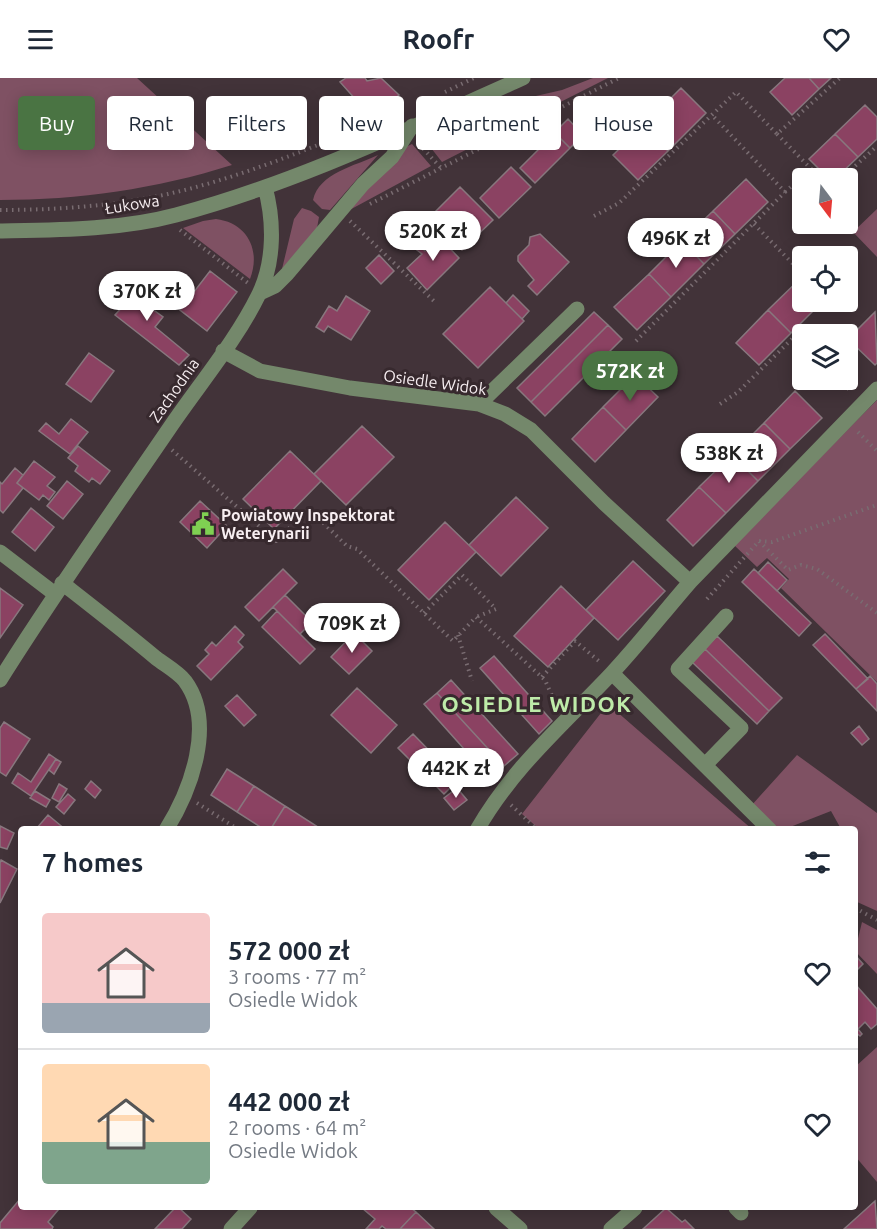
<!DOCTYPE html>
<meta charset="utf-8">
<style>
body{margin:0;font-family:Ubuntu,sans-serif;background:#f6f6f7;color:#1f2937;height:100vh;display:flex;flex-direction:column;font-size:22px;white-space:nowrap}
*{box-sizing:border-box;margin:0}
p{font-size:20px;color:#747a83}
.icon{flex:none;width:33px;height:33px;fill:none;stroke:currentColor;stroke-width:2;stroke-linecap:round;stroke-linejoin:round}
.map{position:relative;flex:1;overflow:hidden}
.side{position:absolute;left:18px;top:748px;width:840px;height:384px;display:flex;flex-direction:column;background:#fff;border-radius:6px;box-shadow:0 3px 15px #0003}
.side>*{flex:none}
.top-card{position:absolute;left:18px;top:18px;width:842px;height:54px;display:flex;gap:12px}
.needle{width:39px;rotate:164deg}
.controls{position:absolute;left:792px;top:90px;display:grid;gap:12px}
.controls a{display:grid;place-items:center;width:66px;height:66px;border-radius:6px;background:#fff;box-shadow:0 3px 15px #0003;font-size:30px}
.price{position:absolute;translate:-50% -51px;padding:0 14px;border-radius:21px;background:#fff;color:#222;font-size:20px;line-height:39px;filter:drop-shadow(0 2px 3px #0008)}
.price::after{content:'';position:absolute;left:50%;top:36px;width:18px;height:14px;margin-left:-9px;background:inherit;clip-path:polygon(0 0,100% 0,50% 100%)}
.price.active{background:#4a7443;color:#fff}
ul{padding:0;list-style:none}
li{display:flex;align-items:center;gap:18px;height:150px;padding:0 24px}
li+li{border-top:2px solid #e0e1e3}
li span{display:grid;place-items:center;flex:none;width:168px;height:120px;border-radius:6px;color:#555}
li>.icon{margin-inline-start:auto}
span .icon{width:72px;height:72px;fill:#fffc;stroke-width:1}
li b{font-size:26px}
h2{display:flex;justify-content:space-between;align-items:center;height:72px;padding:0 24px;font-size:26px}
.tag{padding:0 21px;border-radius:6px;background:#fff;box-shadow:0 3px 15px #0003;font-size:21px;line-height:54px}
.tag.active{background:#4a7443;color:#fff}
header{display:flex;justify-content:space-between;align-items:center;height:78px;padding:0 24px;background:#fff;font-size:27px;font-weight:600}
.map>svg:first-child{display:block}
.green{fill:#7f5163}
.building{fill:#8b4262;stroke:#88777e;stroke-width:1.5}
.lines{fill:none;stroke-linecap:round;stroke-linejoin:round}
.path{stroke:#796c71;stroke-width:4;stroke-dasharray:1.5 4.5;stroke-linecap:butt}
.minor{stroke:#74886b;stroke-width:15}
.labels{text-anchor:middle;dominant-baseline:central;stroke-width:6;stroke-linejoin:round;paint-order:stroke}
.street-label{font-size:16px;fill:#f7eef1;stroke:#37292e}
.poi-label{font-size:16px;font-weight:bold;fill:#f7eef1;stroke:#37292e;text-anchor:start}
.district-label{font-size:22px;font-weight:bold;letter-spacing:1.5px;fill:#beeba9;stroke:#37292e}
</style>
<header><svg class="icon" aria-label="menu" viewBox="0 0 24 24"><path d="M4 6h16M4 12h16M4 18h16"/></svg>Roofr<svg class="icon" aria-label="heart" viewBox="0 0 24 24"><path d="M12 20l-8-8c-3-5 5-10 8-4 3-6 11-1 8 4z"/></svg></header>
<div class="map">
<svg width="877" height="1151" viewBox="0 0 877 1151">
<rect width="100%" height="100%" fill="#423339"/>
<!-- green -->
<path class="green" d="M0,0H137L232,87C156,111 79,122 0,122Z
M593,0H608L442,84L424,61L468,40L514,23L562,12Z
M412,66L431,88L344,135L399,72Z
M378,77L330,132L322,131L313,122C319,95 355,88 378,77Z
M302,130L311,133L319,139L317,150L282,191L294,141Z
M877,131V179L853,154Z
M216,141C248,145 261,173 250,201L183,150L203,143Z
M877,322V604L781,510L789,501L767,480L757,489L734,467Z
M608,626L739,740L752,751H539L522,736Z
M797,677L877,735V833L855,823V752L841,751L831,733L785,751H778L751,728Z
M862,844L877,852V896L855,873Z
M877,969V1104L855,1078V989Z"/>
<!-- building -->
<path class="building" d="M346,0H365L367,3L381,0L399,17L373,41L340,4Z
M785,0H809L819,11L792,37L770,14Z
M809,0H831L819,11Z
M681,10L706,35L668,73L643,48Z
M865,27L877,39V61L858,79L835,56Z
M568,41L583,57L570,70L551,51L555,47L558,51Z
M643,48L668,73L638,102L613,77Z
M555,55L570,70L535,105L520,90Z
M835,56L858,79L836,100H828L809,81Z
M511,89L531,109L499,140L480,120Z
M746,101L768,124L735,156L713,133Z
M460,109L493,142L462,172L429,140Z
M713,133L735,156L704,186L682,163Z
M410,137L422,150L412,160L400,148Z
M398,148L411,161L401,171L388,159Z
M540,156L569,184L537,217L528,208L534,202L518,183V178L529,167L530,159Z
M431,159L435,163L439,159L459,180L427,212L407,190L422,176L417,172L421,169L425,173L429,169L425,164Z
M682,163L704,186L671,219L649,196Z
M379,177L394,193L381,206L366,190Z
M210,193L237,214L207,253L180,232Z
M649,196L671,219L637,252L614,229Z
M136,197L147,206L136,219L163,239L155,249L189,277L179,287L115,237L126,225L120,220Z
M800,201L802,204V224H822L791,255L768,232Z
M490,209L524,243L478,290L443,256Z
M513,217L529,233L522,241L506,225Z
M346,218L370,233L351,262L328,248L324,254L316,249L329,228L337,233Z
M768,232L791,255L759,287L736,265Z
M594,234L608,247L531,324L517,310Z
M875,234L877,285L875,287L848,261Z
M608,247L622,261L545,338L531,324Z
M89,275L114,293L91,324L66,306Z
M635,297L658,319L626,352L603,329Z
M795,313L822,340L790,371L764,345Z
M603,329L626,352L595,384L572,361Z
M71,341L88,354L70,376L39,353L46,345L59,356Z
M764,345L790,371L758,403L732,377Z
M362,348L394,379L346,427L314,396Z
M78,368L110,393L100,406L92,400L89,404L75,393L78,388L68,380Z
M290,373L321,403L274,451L243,421Z
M732,377L758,403L726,435L699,409Z
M34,383L55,399L47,408L55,414L49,422L43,417L39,422L17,405Z
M15,390L23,397L17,405L23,410L3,435L0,432V404L2,406Z
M67,403L83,416L63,441L47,428Z
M699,409L726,435L693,468L667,442Z
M516,419L548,450L501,498L469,467Z
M200,423L227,448L207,470L180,444Z
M31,430L54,449L35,473L12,454Z
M445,444L476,474L429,522L398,492Z
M633,483L665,513L618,562L586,532Z
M768,484L787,502L777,513L758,495Z
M283,491L297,505L259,543L245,529Z
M754,491L811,545L799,558L742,504Z
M561,508L594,540L548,589L514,558Z
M0,510L23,527L0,560Z
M285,517L312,544L300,556L273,529Z
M277,533L315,571L300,586L262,549Z
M235,548L244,557L238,564L243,569L211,602L197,588L209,576L205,572L212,564L216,568Z
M354,555L372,573L349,596L331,579Z
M825,556L868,601L856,611L813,567Z
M717,558L782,620L769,633L705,571Z
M705,571L769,633L757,646L692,584Z
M494,578L552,643L539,656L480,590Z
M870,598L877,606V633L856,611Z
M451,602L518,676L504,688L437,615Z
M357,610L397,647L371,675L331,637Z
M437,615L504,688L490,700L424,626Z
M237,617L256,637L244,648L225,628Z
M4,644L30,661L6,698L0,694V650Z
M859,648L869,661L862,667L851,655Z
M413,656L458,702L444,716L398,670Z
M49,676L56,681L31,718L12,705L18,695L31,704Z
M56,681L61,684L54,696L49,692Z
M227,691L254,708L237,734L211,717Z
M91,703L101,712L95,720L85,711Z
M59,706L67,711L59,724L52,720Z
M254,708L285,728L270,752H265L237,734Z
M457,710L467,722L454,732L444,720Z
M35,713L50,722L46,729L30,720Z
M68,716L75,722L64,736L56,729Z
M285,728L318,749L317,752H270Z
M48,737L66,752H39L37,750Z
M0,748L14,755L7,771L0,769Z
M1,782L17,791L0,825V785Z
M855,877L863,886L855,894Z
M855,906L877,931V946L871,951L865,944L858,951L862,956L860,958L855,954Z
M20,1121L21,1130L59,1131L48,1144L53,1149L52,1151H0V1145Z
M875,1123L877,1151H844Z
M175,1130H179L191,1141L182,1151H155Z
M362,1130H411L416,1134L400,1151H386L382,1148L379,1151H366L375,1141Z
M666,1130L682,1144L685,1142L694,1151H643Z
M416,1134L434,1151H400Z"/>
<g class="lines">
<!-- path -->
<path class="path" d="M445,14L474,0
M777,56L820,100
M419,66L441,90
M842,100L877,68
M785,114L811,91
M370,126L619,0
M0,132C56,132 113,128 168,116C244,99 317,67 388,39
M594,138L619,125L736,14L777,56L840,0
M350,143L436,225
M754,146L798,191
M180,152L248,205
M636,263L785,114L712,37
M839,302L852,314
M720,326L738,314L795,258L802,265
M858,354L877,373
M172,372L276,463L309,431L347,468L357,471L453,563L476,539L545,602L557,629
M759,463L772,464L877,427
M707,521L759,463L788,492L801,487L817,491L877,535
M424,535L462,497L496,531L476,539
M458,557L472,603
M542,599L575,563L600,584
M197,725L239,752
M511,727L538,752
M855,830L877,842"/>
<!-- minor -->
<path class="minor" d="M0,153C58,152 120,152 176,137C296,105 410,50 523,0
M260,215L275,208L287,196L363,106L392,79L412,48
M223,273L260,293L350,310L479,326L505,336L531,352L604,425L690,504C664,534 639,566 612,595C564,646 512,690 477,752
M479,326L577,231
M0,474L55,516
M690,504L877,311
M62,505C94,530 125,554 156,580C165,587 178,594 185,603C216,645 191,712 166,752
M612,595L770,752
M0,602C55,514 115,430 173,345C202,303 237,261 259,216C275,183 274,142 265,109
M706,686L741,650L678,591L726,538
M496,1130L520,1151
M736,1130L741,1135
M231,1151L250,1130
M611,1151L635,1130"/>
</g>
<!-- icons -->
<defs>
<g id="civic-bare" transform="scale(1.8)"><path d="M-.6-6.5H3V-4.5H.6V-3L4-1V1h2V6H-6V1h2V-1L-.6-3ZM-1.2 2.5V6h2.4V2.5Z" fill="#7fd052" stroke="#37292e" stroke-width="2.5" paint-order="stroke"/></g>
</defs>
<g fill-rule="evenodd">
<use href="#civic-bare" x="203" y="446"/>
</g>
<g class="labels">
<!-- street labels -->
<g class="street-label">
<text transform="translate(132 126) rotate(-9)">Łukowa</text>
<text transform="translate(435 304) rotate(8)">Osiedle Widok</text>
<text transform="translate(174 312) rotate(-55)">Zachodnia</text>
</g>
<!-- poi labels -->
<g class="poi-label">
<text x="221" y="437">Powiatowy Inspektorat<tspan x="221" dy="18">Weterynarii</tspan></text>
</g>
<!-- district labels -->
<g class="district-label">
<text x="537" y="625">OSIEDLE WIDOK</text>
</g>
</g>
</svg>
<div class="controls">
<a><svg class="needle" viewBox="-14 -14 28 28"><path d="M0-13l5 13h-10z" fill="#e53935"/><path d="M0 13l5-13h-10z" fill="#747a83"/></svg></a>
<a><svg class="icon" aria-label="locate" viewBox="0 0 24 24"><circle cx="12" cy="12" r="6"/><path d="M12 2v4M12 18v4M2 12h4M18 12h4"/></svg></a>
<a><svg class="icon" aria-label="layers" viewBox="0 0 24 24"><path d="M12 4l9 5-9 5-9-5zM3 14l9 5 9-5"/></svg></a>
</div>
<b class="price" style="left:433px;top:184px">520K zł</b>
<b class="price" style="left:676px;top:191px">496K zł</b>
<b class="price" style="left:147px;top:244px">370K zł</b>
<b class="price active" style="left:630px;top:324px">572K zł</b>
<b class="price" style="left:729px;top:406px">538K zł</b>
<b class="price" style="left:352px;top:576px">709K zł</b>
<b class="price" style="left:456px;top:721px">442K zł</b>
<div class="top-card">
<a class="tag active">Buy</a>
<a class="tag">Rent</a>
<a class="tag">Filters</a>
<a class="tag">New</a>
<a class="tag">Apartment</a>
<a class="tag">House</a>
</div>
<section class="side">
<h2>7 homes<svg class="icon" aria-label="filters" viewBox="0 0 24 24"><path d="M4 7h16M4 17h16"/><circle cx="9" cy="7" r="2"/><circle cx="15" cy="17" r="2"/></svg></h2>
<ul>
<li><span style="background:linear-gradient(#f6c9c9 75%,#9aa5b1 0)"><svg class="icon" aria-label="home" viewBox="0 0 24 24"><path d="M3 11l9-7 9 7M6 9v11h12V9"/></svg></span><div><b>572 000 zł</b><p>3 rooms · 77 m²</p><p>Osiedle Widok</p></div><svg class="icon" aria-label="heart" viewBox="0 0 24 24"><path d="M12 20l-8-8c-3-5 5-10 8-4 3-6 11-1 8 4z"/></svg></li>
<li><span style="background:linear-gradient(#ffd9b3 65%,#7fa58c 0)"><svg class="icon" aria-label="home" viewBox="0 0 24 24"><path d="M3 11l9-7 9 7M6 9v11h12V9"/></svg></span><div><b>442 000 zł</b><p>2 rooms · 64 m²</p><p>Osiedle Widok</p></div><svg class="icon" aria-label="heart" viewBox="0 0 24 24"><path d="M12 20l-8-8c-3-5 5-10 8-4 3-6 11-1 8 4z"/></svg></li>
</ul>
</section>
</div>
